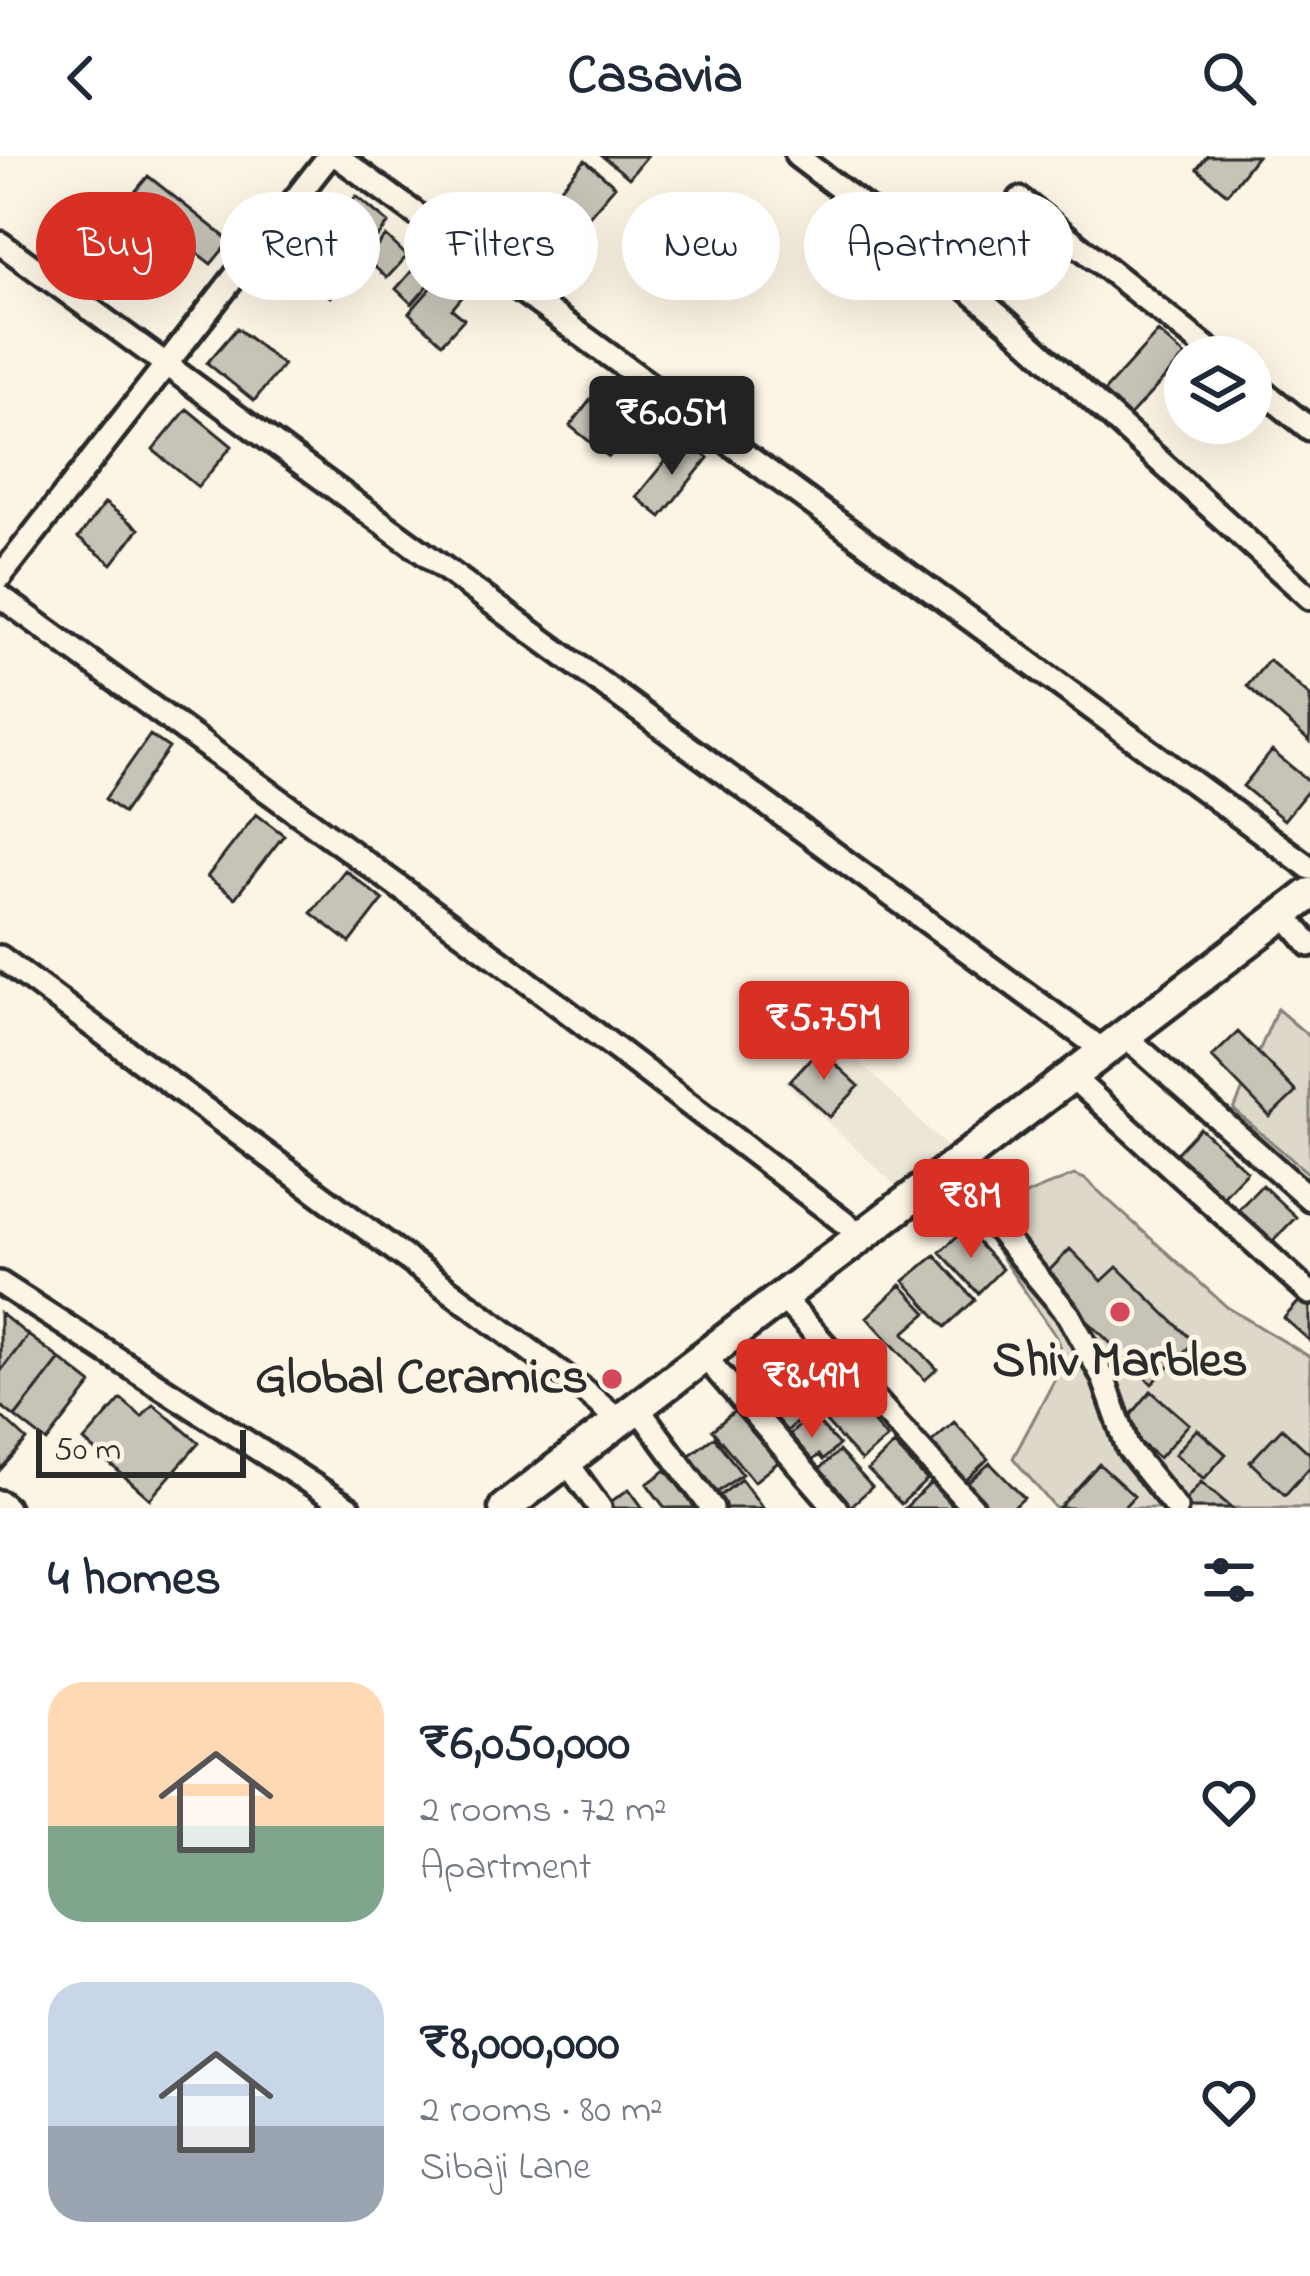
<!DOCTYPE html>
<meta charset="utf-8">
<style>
body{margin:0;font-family:"Indie Flower",sans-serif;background:#f2f2f3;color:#1f2937;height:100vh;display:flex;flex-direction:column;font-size:45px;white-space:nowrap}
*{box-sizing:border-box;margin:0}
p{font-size:39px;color:#747a83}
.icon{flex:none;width:66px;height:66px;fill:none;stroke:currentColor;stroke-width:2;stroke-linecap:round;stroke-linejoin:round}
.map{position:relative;height:1352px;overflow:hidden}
.side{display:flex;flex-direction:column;background:#fff;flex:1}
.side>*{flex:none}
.banner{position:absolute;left:36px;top:36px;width:1239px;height:108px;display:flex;gap:24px}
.controls{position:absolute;left:1164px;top:180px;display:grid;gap:24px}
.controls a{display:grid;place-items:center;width:108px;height:108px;border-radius:50%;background:#fff;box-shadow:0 12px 48px #0002;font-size:60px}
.scale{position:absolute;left:36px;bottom:30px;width:210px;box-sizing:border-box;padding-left:12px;border:6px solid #2b2b2b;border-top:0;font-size:33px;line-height:42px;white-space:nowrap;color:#2b2b2b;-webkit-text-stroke:9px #fcf5e5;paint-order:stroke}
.price{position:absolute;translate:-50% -102px;padding:0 27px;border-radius:12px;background:#d93025;color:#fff;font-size:39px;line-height:78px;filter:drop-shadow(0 3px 6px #0008)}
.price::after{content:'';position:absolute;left:50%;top:72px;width:36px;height:27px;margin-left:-18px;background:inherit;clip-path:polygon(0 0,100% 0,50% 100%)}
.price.current{background:#222;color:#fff}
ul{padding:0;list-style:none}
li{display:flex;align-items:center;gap:36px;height:300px;padding:0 48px}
li span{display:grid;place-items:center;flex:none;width:336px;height:240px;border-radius:36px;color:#555}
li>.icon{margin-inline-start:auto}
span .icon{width:144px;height:144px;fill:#fffc;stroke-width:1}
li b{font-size:51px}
h2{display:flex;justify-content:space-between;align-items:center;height:144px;padding:0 48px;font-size:51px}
.tag{padding:0 42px;border-radius:54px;background:#fff;box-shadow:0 12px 48px #0002;font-size:42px;line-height:108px}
.tag.current{background:#d93025;color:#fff}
header{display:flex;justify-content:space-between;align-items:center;height:156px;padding:0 48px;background:#fff;font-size:54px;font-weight:700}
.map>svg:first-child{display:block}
.built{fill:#ece6d7}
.green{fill:#ded8ca;stroke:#84827a;stroke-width:3}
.building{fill:#c8c3b7;stroke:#2b2b2b;stroke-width:3}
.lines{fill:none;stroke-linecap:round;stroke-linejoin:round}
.street-casing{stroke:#2b2b2b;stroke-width:30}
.secondary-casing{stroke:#2b2b2b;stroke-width:39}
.street{stroke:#fcf5e5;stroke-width:21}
.secondary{stroke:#fcf5e5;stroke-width:30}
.poi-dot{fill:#d1495b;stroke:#fcf5e5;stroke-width:4.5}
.labels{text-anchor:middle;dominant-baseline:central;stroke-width:10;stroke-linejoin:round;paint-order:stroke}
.poi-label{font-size:51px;font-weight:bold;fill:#2b2b2b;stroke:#fcf5e5}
</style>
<header><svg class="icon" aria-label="back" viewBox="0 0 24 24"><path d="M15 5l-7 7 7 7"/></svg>Casavia<svg class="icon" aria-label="search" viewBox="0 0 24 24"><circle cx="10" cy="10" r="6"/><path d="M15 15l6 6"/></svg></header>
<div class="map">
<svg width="1310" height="1352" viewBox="0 0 1310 1352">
<rect width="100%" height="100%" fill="#fcf5e5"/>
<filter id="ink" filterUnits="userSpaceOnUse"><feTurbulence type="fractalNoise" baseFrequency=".00833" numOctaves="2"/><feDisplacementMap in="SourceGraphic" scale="24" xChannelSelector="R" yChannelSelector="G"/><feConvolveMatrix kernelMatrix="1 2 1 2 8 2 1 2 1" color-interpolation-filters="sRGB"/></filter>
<g filter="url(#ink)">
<!-- built -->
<path class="built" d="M831,878L952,996L900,1034L785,926Z"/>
<!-- green -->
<path class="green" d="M1277,853L1310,881V1019L1234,954Z
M1074,1019L1085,1023L1227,1151L1310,1201V1352H1055L1013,1302L1064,1206L1057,1182L988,1082C987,1045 1046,1032 1074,1019Z"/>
<!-- building -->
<path class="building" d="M602,0H647L629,22Z
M1207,0H1257L1227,38L1197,13Z
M585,4L615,30L561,93L530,67Z
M148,20L230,85L211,108L193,94L178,112L131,75L146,57L129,43Z
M356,40L389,67L330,141L297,114Z
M980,79L1024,116L1004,141L959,103Z
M386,80L407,100L387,122L366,103Z
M423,102L440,116L412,148L396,133Z
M454,106L476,125L452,153L464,163L442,187L409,157Z
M237,172L283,209L254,245L207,207Z
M1158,176L1185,200L1126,264L1100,240Z
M625,226L652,247L609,301L570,270L603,228L615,238Z
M187,253L232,290L198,331L153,294Z
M684,282L708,302L661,361L636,341Z
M105,347L139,373L112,408L78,382Z
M1269,504L1310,540V586L1247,530Z
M150,579L169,592L123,657L105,643Z
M1272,595L1310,626V632L1284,664L1243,630Z
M256,658L284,679L235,742L207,721Z
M345,714L383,744L350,787L311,757Z
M1238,876L1296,936L1270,961L1212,901Z
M819,893L859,930L830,961L790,925Z
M1200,972L1247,1015L1217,1047L1170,1004Z
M1262,1029L1296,1061L1269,1089L1235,1057Z
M965,1073L1002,1113L978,1137L940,1096Z
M1070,1093L1102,1125L1117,1111L1194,1186L1152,1228L1043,1121Z
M935,1099L975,1144L945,1171L904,1125Z
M901,1129L927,1157L904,1177L937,1213L925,1224L867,1161Z
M1304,1140L1310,1146V1185L1284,1162Z
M0,1157L28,1179L0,1216Z
M28,1179L60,1203L15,1261L0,1249V1216Z
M811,1196L887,1282L861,1305L785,1220Z
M60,1203L92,1228L47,1286L15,1261Z
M780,1222L810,1255L785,1277L756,1243Z
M1151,1235L1189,1268L1159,1302L1121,1271Z
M121,1243L142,1261L153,1248L199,1287L150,1343L84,1285Z
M738,1252L781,1304L754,1326L712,1274Z
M0,1259L27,1284L0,1314Z
M811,1259L839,1289L823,1304L819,1299L808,1308L785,1283Z
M954,1266L988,1303L962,1328L927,1290Z
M1282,1272L1310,1298V1311L1285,1339L1250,1306Z
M1197,1273L1226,1298L1204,1323L1175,1298Z
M714,1281L742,1318L711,1341L683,1304Z
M894,1289L927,1324L901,1348L868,1314Z
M839,1295L872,1331L850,1351L817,1315Z
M990,1307L1024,1342L1013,1352H982L963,1331Z
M1099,1308L1134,1340L1123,1352H1059Z
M666,1314L695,1351L693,1352H665L647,1328Z
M741,1323L763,1352H721L715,1344Z
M1201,1326L1232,1352H1191L1184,1346Z
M931,1327L954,1352H905Z
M629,1333L643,1352H603V1351Z"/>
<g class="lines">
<!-- street casing -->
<g class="street-casing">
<path id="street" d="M337,0L1310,712
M797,0L921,94L1009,168L1310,442
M1020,43L1218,201
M0,87L1104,895
M1251,226L1310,273
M0,421L329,0
M0,440L502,806L862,1080
M1284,758L1310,789
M0,801L581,1232L619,1265
M1125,880L1310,1043
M1071,920L1310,1137
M948,1014L1069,1159L1103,1221L1128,1292L1176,1352
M0,1127L349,1352
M782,1141L973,1352
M704,1200L836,1352
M637,1251L712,1352
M566,1305L600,1352
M0,1346L7,1352"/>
</g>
<!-- secondary casing -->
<g class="secondary-casing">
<path id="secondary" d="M505,1352L1310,738"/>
</g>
<!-- street -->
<use href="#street" class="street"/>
<!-- secondary -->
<use href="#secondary" class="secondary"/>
</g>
</g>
<!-- markers -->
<g class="poi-dot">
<circle cx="1120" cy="1156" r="12"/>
<circle cx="612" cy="1223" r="12"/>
</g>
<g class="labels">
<!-- poi labels -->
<g class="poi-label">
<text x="1120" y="1206">Shiv Marbles</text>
<text x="588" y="1223" text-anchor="end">Global Ceramics</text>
</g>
</g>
</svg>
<div class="controls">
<a><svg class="icon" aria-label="layers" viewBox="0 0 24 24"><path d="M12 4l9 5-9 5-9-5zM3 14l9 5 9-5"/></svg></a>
</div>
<div class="scale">50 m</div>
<b class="price current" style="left:672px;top:322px">₹6.05M</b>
<b class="price" style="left:824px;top:927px">₹5.75M</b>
<b class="price" style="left:971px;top:1105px">₹8M</b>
<b class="price" style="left:812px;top:1285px">₹8.49M</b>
<div class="banner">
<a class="tag current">Buy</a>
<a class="tag">Rent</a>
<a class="tag">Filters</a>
<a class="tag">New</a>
<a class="tag">Apartment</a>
</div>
</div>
<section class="side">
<h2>4 homes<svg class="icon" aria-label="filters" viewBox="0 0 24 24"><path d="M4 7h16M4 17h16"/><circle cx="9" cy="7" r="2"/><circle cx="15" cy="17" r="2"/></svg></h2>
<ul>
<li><span style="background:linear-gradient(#ffd9b3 60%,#7fa58c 0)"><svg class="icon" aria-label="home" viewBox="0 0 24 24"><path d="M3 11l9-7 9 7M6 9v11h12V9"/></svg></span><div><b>₹6,050,000</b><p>2 rooms · 72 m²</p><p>Apartment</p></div><svg class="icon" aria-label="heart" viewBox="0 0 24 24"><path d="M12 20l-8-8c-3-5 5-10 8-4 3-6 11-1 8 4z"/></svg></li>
<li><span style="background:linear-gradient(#c9d6e8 60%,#9aa5b1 0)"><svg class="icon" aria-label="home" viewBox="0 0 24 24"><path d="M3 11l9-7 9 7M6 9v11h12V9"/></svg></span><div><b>₹8,000,000</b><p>2 rooms · 80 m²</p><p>Sibaji Lane</p></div><svg class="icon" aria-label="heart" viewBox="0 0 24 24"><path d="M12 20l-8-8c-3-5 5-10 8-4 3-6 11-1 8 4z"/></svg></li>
</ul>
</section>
